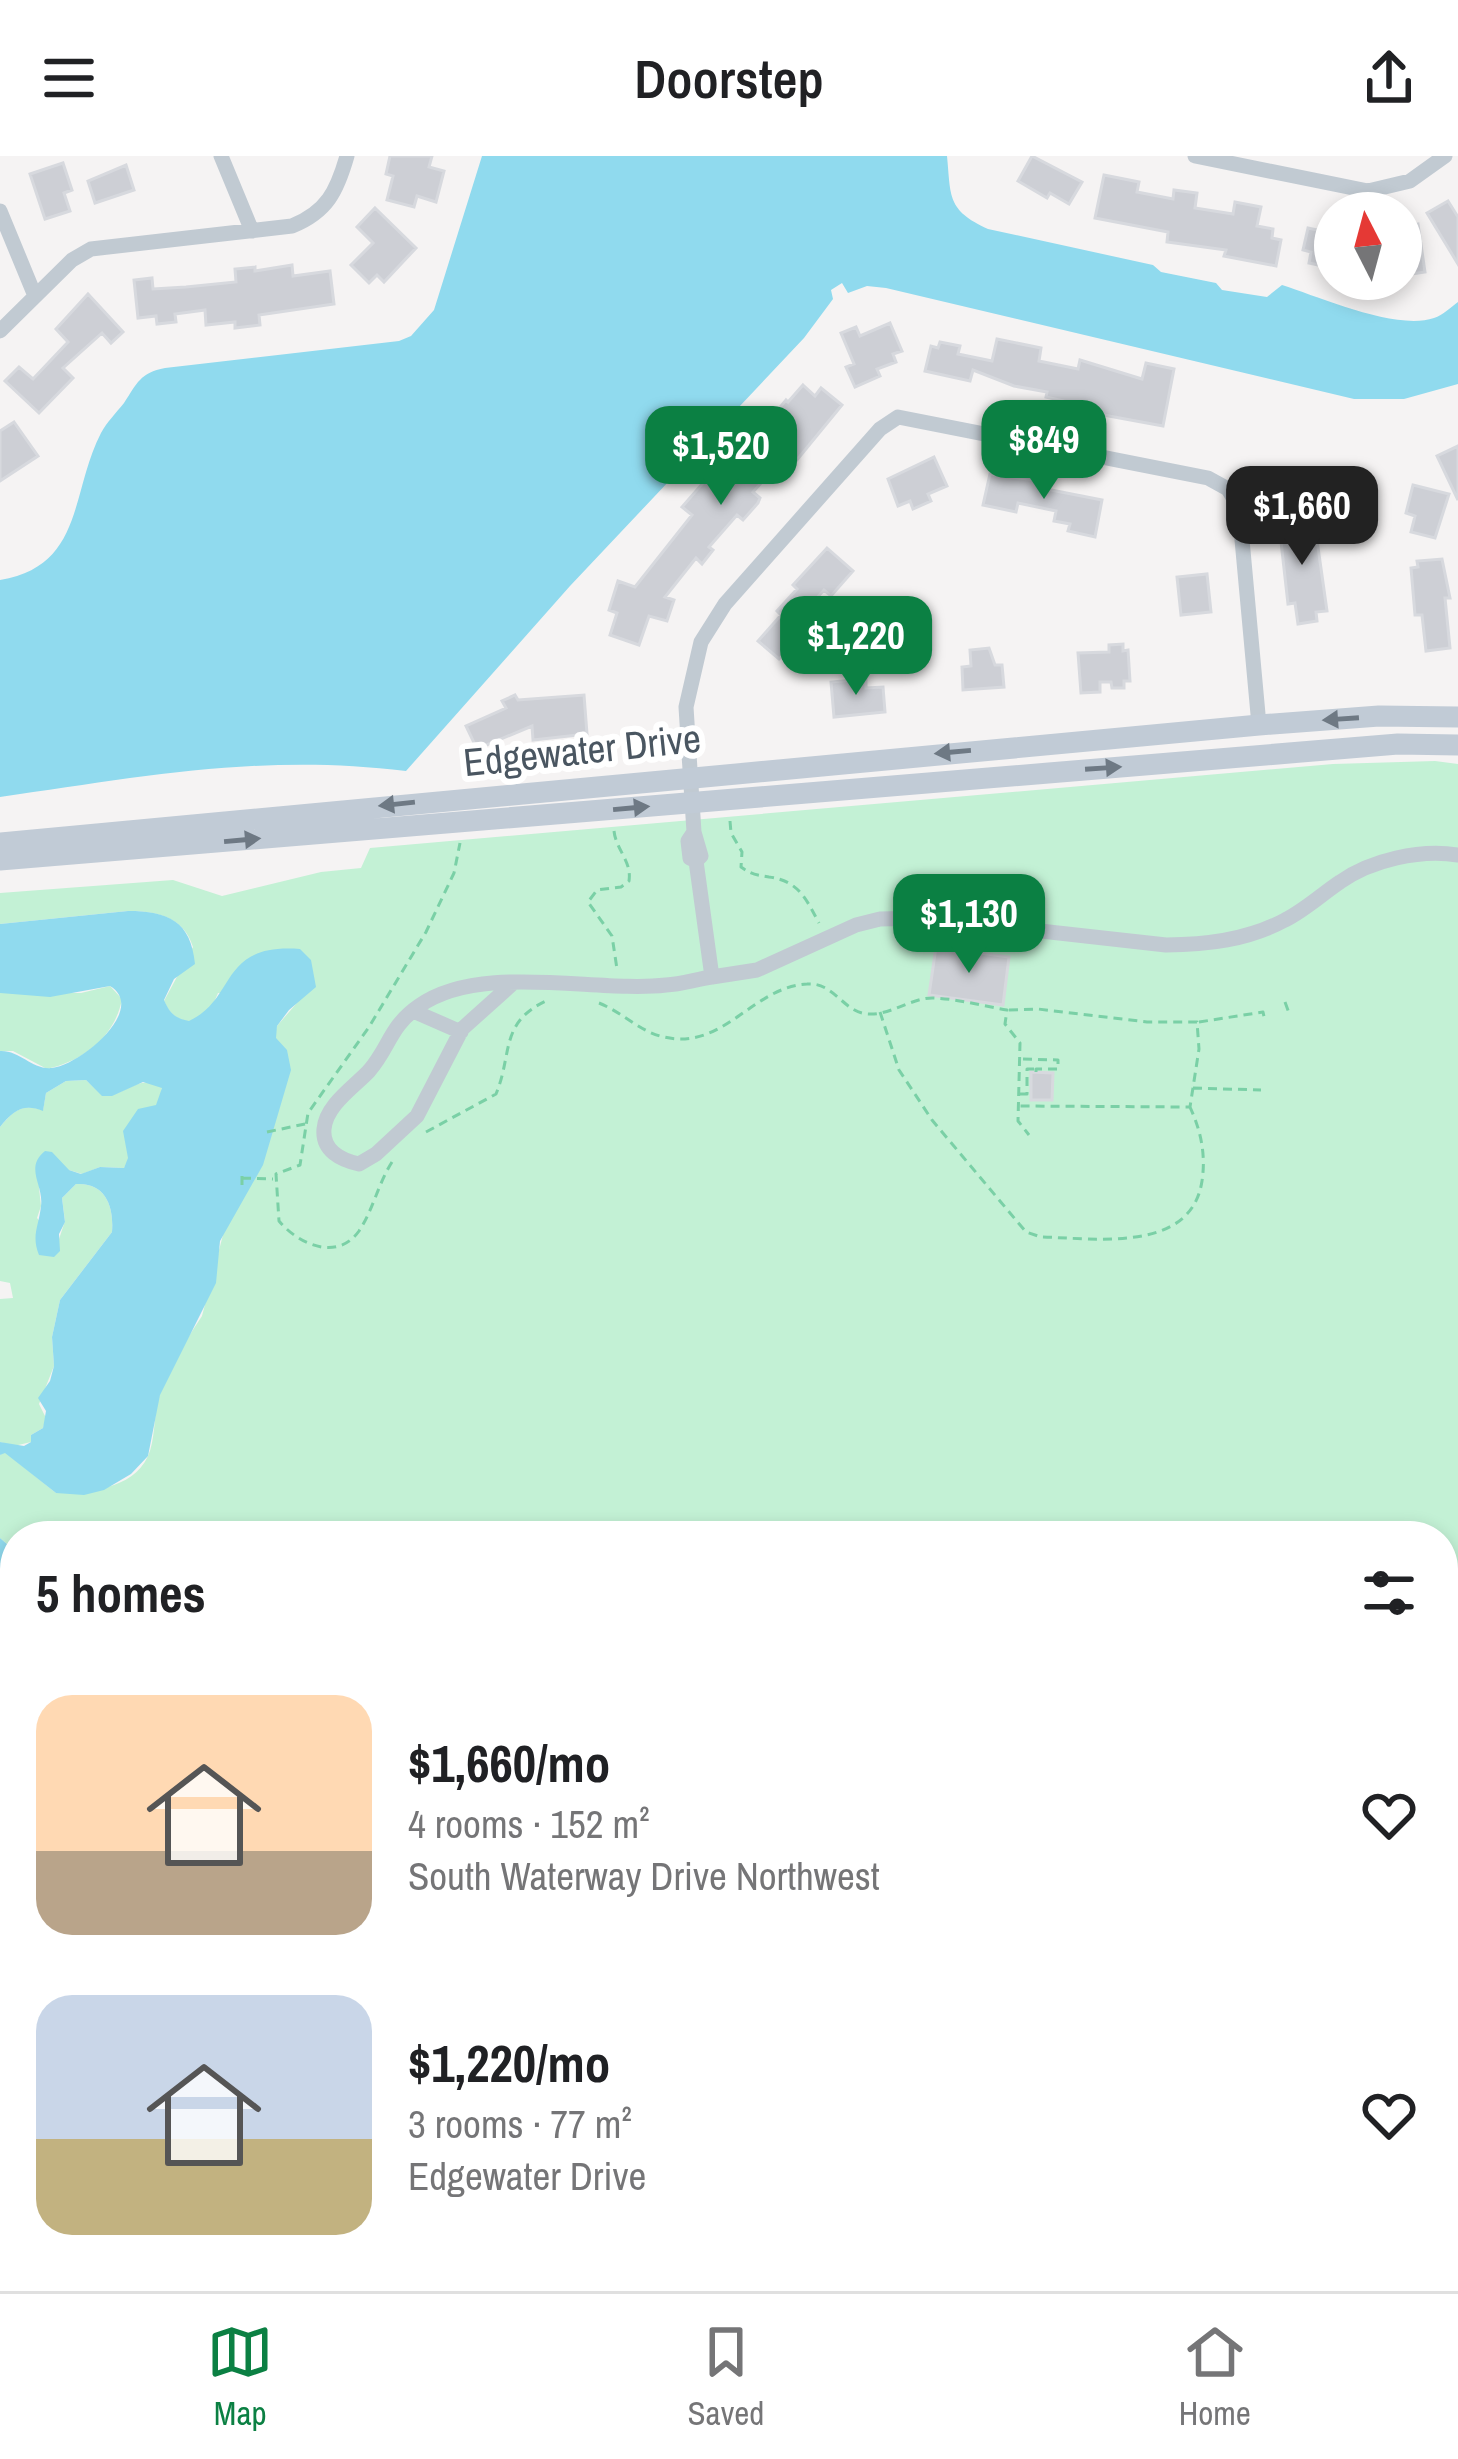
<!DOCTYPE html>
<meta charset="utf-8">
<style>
body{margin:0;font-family:"Archivo Narrow",sans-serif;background:#f2f2f2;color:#202124;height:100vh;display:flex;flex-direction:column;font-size:45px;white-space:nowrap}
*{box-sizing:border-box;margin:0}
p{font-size:39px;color:#757577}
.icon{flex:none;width:66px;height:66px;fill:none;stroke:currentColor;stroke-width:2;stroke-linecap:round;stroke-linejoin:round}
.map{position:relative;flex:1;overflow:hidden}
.details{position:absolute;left:0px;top:1365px;width:1458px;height:771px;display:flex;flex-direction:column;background:#fff;border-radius:48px 48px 0 0;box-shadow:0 6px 18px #0003}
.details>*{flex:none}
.needle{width:78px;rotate:354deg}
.buttons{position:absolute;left:1314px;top:36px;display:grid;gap:24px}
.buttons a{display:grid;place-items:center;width:108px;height:108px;border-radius:50%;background:#fff;box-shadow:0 6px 18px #0003;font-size:60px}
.price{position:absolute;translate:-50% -102px;padding:0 27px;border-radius:24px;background:#0b8043;color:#fff;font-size:39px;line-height:78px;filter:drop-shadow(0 3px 6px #0008)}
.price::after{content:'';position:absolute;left:50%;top:72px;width:36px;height:27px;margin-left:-18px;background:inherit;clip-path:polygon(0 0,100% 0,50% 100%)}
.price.selected{background:#222;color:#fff}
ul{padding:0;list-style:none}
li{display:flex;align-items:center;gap:36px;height:300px;padding:0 36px}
li span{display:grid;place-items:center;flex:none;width:336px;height:240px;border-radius:36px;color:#555}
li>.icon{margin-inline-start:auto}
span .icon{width:144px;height:144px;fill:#fffc;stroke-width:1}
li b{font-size:51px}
h2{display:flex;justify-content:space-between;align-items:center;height:144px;padding:0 36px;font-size:51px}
header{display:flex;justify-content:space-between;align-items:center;height:156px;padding:0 36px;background:#fff;font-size:54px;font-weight:600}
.dock{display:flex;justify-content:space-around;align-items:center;height:168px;border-top:3px solid #e0e0e0;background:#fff;font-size:33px;color:#757577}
.dock a{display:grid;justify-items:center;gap:6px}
.dock .selected{color:#0b8043}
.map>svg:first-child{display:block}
.green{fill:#c3f1d5}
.water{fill:#90daee}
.building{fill:#cdcfd5;stroke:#d7d9de;stroke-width:3}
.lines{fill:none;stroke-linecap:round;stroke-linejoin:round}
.path{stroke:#7ad0a6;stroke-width:3;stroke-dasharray:9 6;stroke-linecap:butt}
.street{stroke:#c1cad2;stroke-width:15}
.secondary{stroke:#c1cbd6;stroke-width:21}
.oneway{fill:#6e7984}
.labels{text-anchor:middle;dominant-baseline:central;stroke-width:12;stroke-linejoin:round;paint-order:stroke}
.street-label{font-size:39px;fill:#4a5661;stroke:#fff}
</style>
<header><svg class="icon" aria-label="menu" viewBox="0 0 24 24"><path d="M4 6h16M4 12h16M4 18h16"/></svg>Doorstep<svg class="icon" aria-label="share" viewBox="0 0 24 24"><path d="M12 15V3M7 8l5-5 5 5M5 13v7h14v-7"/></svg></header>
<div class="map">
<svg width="1458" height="2135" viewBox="0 0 1458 2135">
<rect width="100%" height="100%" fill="#f5f3f3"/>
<!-- green -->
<path class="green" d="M1435,605L1458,608V2135H0V1857L15,1836V2121H1443V1380H15V1395L0,1382V1299L5,1296L56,1337C87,1335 132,1335 148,1300C155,1285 154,1260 158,1244C167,1213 185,1186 202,1160L277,870L302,841L218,837C212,853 205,858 189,866C175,862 170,858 164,845L193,791C184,761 157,755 128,755L0,768V737L173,724L222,740L321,716L361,712L370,692L1333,608Z
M110,830L122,843C115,881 83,905 47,913L13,895H0V837H81Z
M86,924L103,940C125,940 139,917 162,931L161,942L124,1012L100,1011L82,1018L69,1014L39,1032L41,1050L37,1062L58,1086L65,1065L62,1042L76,1028C106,1026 114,1051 112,1076L60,1144L52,1181L54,1210L39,1248L46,1262L43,1272L31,1279V1286L14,1290L0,1286V1143L13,1142L10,1127L0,1125V971C13,955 22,947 43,954L46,937L66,925Z
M0,1492L15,1495V1706L12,1704C6,1724 13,1741 0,1760Z"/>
<!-- water -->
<path class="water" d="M482,0H947C951,41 947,54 988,73L1153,109L1161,116L1216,127L1222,134L1267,141L1282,129C1320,141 1396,175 1434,162C1443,159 1451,151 1458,146V228L1404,243H1354L886,132L867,130L848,137L842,127L831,134L833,143L804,182L570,430L406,615C262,597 141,621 0,641V424C84,410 70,337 101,277C107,266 116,257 124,247C137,227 140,217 165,212L399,185L411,180L434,154Z
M128,755C168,755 191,765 195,808L174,823L164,844C170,858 175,862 189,865C238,842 218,787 300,793L311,804L316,831L289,854L277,870L276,882L287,894L291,914L263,1009L220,1085L216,1127L160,1239L148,1300L131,1318L104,1334L84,1339L56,1337L5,1297L0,1299V1286L24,1290L31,1286V1279L43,1272L46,1255L38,1242L50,1225L54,1210L52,1181L60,1144L112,1076C114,1051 106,1026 76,1028L62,1042L65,1066L59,1078L60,1095L54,1101L39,1099C31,1079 39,1070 41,1050C44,1029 24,1012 45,995L52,996L69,1014L81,1018L100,1011L124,1012L128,1002L123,975L138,953L156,949L162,932L143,926L112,940H102L86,924L66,925L46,937L43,955C23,947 13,955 0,971V895C20,894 32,914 52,912C80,909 148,853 110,830L50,841L0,837V768Z
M0,1382L15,1395V1495L0,1492Z
M12,1704L15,1836L0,1857V1760C10,1745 16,1725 5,1709Z"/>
<!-- building -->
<path class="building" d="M390,0H432L429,11L444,15L436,46L417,40L414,51L387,44L393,20L386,18Z
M1032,0L1082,26L1069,48L1050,37L1047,42L1018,25Z
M63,7L72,34L64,37L70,55L45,63L30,18Z
M126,9L134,34L95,47L88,25Z
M1104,19L1139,26L1137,36L1173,43L1174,34L1197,37L1195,52L1233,58L1235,46L1261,51L1257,70L1273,73L1272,82L1281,84L1276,110L1224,100L1226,94L1167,86L1168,76L1095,62Z
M1448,45L1458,61V108L1427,57Z
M375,52L416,92L384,126L377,119L369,127L351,109L373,87L357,71Z
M1418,68L1425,116L1411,118L1410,114L1401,116V71Z
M1308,72L1335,78V101L1331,100L1328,111L1309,107L1311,96L1303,94Z
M292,109L293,120L330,115L334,148L259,159L260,169L235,172V166L206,169L205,154L175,158L176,166L157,168L156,160L138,162L134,124L152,122L153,133L186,131L236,126L235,113L255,111V115Z
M88,138L123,176L111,187L102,177L63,212L73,222L39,257L5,225L19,211L33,223L68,186L56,173Z
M890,167L902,195L893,198L896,206L877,213L880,220L855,231L846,211L854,208L841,177L856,171L860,180Z
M997,183L1041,192L1039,205L1078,213L1080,204L1142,223L1146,207L1174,213L1163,270L1071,253L1073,247L1046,241L1047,236L1014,230L973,214L970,225L925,215L931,190L938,192L940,186L960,190L958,198L992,205Z
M803,229L815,240L821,232L842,249L787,316L778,308L753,336L760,342L758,347L743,364L737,359L709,391L713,394L702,408L696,402L665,441L674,444L667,465L649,460L639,489L610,479L617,457L609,454L618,425L635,431L692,359L682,351L703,327L701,324L716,308L726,317L786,244L788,246Z
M14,266L38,300L0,325V275Z
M1458,290V344L1437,300Z
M934,301L947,330L928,338L931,345L913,353L910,345L898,350L888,323Z
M990,318L1042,325L1041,332L1102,344L1095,381L1068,375L1070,368L1054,365L1056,355L1018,347L1016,356L983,349Z
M1413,329L1449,338L1435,382L1411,376L1415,360L1406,357Z
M1302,357V365L1308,364L1310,384H1317L1327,455L1316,456L1317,465L1298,468L1295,447L1288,448L1278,359Z
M827,392L853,415L831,440L824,434L805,455L823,471L798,499L795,497L788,506L782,500L779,503L758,485L781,459L777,455L797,433L793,429Z
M1442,403L1450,442H1445L1450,492L1426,495L1422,459H1415L1411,412L1418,411L1417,405Z
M1207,418L1211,456L1181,459L1177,421Z
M1123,488V495L1128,494L1130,525H1124V532H1112L1111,526H1100V536L1081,537L1078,497L1109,496V489Z
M989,492L995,509H1002L1004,531L963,534L962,511L971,510L970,494Z
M866,523V532L883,531L885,556L834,561L831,526Z
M515,539L518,544L584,539L587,578L533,584L532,570L477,593L466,570L506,552L502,545Z
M936,791L1009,801L1003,849L929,839Z
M1031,916L1053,917L1052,944H1031Z"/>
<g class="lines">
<!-- path -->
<path class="path" d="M730,665L731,677L742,696L741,711C752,719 757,719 769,721C799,725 806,743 819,767
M614,675C616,694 632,705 629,725L621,731L597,734L588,746L612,780L617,813
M1285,846L1289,857
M599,847C622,856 640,876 664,881C724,895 752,831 807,828C832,826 842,852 862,857C887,863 910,841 934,842C958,843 983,850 1007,854L1005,868L1020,887L1018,965L1029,979
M1009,854L1038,853L1147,866H1197L1199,893L1190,951L1020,950
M880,856L899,914L932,964L1026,1076L1041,1081C1094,1082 1191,1098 1202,1025C1206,999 1201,975 1190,951
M1199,866L1263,856L1265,865
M1023,903L1058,904V913H1036V916
M1193,932L1261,934
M1020,938H1027V913H1034
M267,976L305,968
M426,976L496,938C513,897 499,866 548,844
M392,1006C378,1028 373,1054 359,1075C337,1106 298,1088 279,1065L276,1018L300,1009L308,957L369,871L426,776L454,717L460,687
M242,1022L273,1023
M242,1029V1016"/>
<!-- street -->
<path class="street" d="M221,0L252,75
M1195,0L1368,35L1410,25L1445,0
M0,55L35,140
M0,175L72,104L91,93L292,70C327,56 337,35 347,0
M694,676L688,685L690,702L696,705L712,821L757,814L856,769L880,763L924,762L1166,789C1207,789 1248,784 1285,764C1305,754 1322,738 1340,726C1371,704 1420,693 1458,699
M696,705L701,700L694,676L686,551L701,486L725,448L880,273L898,261L1208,322L1228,333L1239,351L1259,569
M512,828L462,873L417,960L376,998L359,1008C341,1004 322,995 324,973C326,949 354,931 369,915C390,891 389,871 419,850C481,806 596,837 666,829C682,828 697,823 712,821
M413,855L461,876"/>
<!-- secondary -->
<path class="secondary" d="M0,687L1259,569L1379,560L1458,561
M0,704L1398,588L1458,589"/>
</g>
<!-- one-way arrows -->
<defs><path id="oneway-solid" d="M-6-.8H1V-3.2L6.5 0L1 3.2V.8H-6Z" transform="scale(3)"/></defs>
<g class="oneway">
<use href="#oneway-solid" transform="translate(1341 563) rotate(176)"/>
<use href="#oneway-solid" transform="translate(953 596) rotate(175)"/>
<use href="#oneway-solid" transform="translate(1103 612) rotate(-4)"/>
<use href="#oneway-solid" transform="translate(397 648) rotate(174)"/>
<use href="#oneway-solid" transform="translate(631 652) rotate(-5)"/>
<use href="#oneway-solid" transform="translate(242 684) rotate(-5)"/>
</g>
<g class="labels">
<!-- street labels -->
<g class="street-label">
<text transform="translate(582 594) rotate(-6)">Edgewater Drive</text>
</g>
</g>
</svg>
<div class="buttons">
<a><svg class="needle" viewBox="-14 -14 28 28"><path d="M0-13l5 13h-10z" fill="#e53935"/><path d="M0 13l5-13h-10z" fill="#757577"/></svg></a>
</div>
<b class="price" style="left:1044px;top:346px">$849</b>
<b class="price" style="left:721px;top:352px">$1,520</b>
<b class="price selected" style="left:1302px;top:412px">$1,660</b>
<b class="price" style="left:856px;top:542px">$1,220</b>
<b class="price" style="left:969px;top:820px">$1,130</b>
<section class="details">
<h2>5 homes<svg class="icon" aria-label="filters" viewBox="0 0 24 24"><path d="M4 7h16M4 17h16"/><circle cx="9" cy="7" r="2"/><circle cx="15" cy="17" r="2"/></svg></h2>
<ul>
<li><span style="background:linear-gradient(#ffd9b3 65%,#b9a48a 0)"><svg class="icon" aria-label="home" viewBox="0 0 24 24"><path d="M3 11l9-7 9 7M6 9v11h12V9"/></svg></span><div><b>$1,660/mo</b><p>4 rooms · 152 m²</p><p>South Waterway Drive Northwest</p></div><svg class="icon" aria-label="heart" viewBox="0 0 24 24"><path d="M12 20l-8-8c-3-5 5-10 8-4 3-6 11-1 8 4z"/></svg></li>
<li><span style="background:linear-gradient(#c9d6e8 60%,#c2b280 0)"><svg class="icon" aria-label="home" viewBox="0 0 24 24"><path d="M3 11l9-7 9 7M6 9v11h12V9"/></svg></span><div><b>$1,220/mo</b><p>3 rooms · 77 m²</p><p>Edgewater Drive</p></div><svg class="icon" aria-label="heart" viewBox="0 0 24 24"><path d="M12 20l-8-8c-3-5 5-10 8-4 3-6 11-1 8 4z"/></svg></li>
</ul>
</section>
</div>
<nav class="dock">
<a class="selected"><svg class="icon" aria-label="map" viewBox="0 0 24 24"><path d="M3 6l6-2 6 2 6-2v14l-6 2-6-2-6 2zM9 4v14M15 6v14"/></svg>Map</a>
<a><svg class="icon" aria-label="saved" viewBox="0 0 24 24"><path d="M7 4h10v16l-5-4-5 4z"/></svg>Saved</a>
<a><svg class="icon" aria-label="home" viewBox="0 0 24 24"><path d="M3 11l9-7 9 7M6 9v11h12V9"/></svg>Home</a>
</nav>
